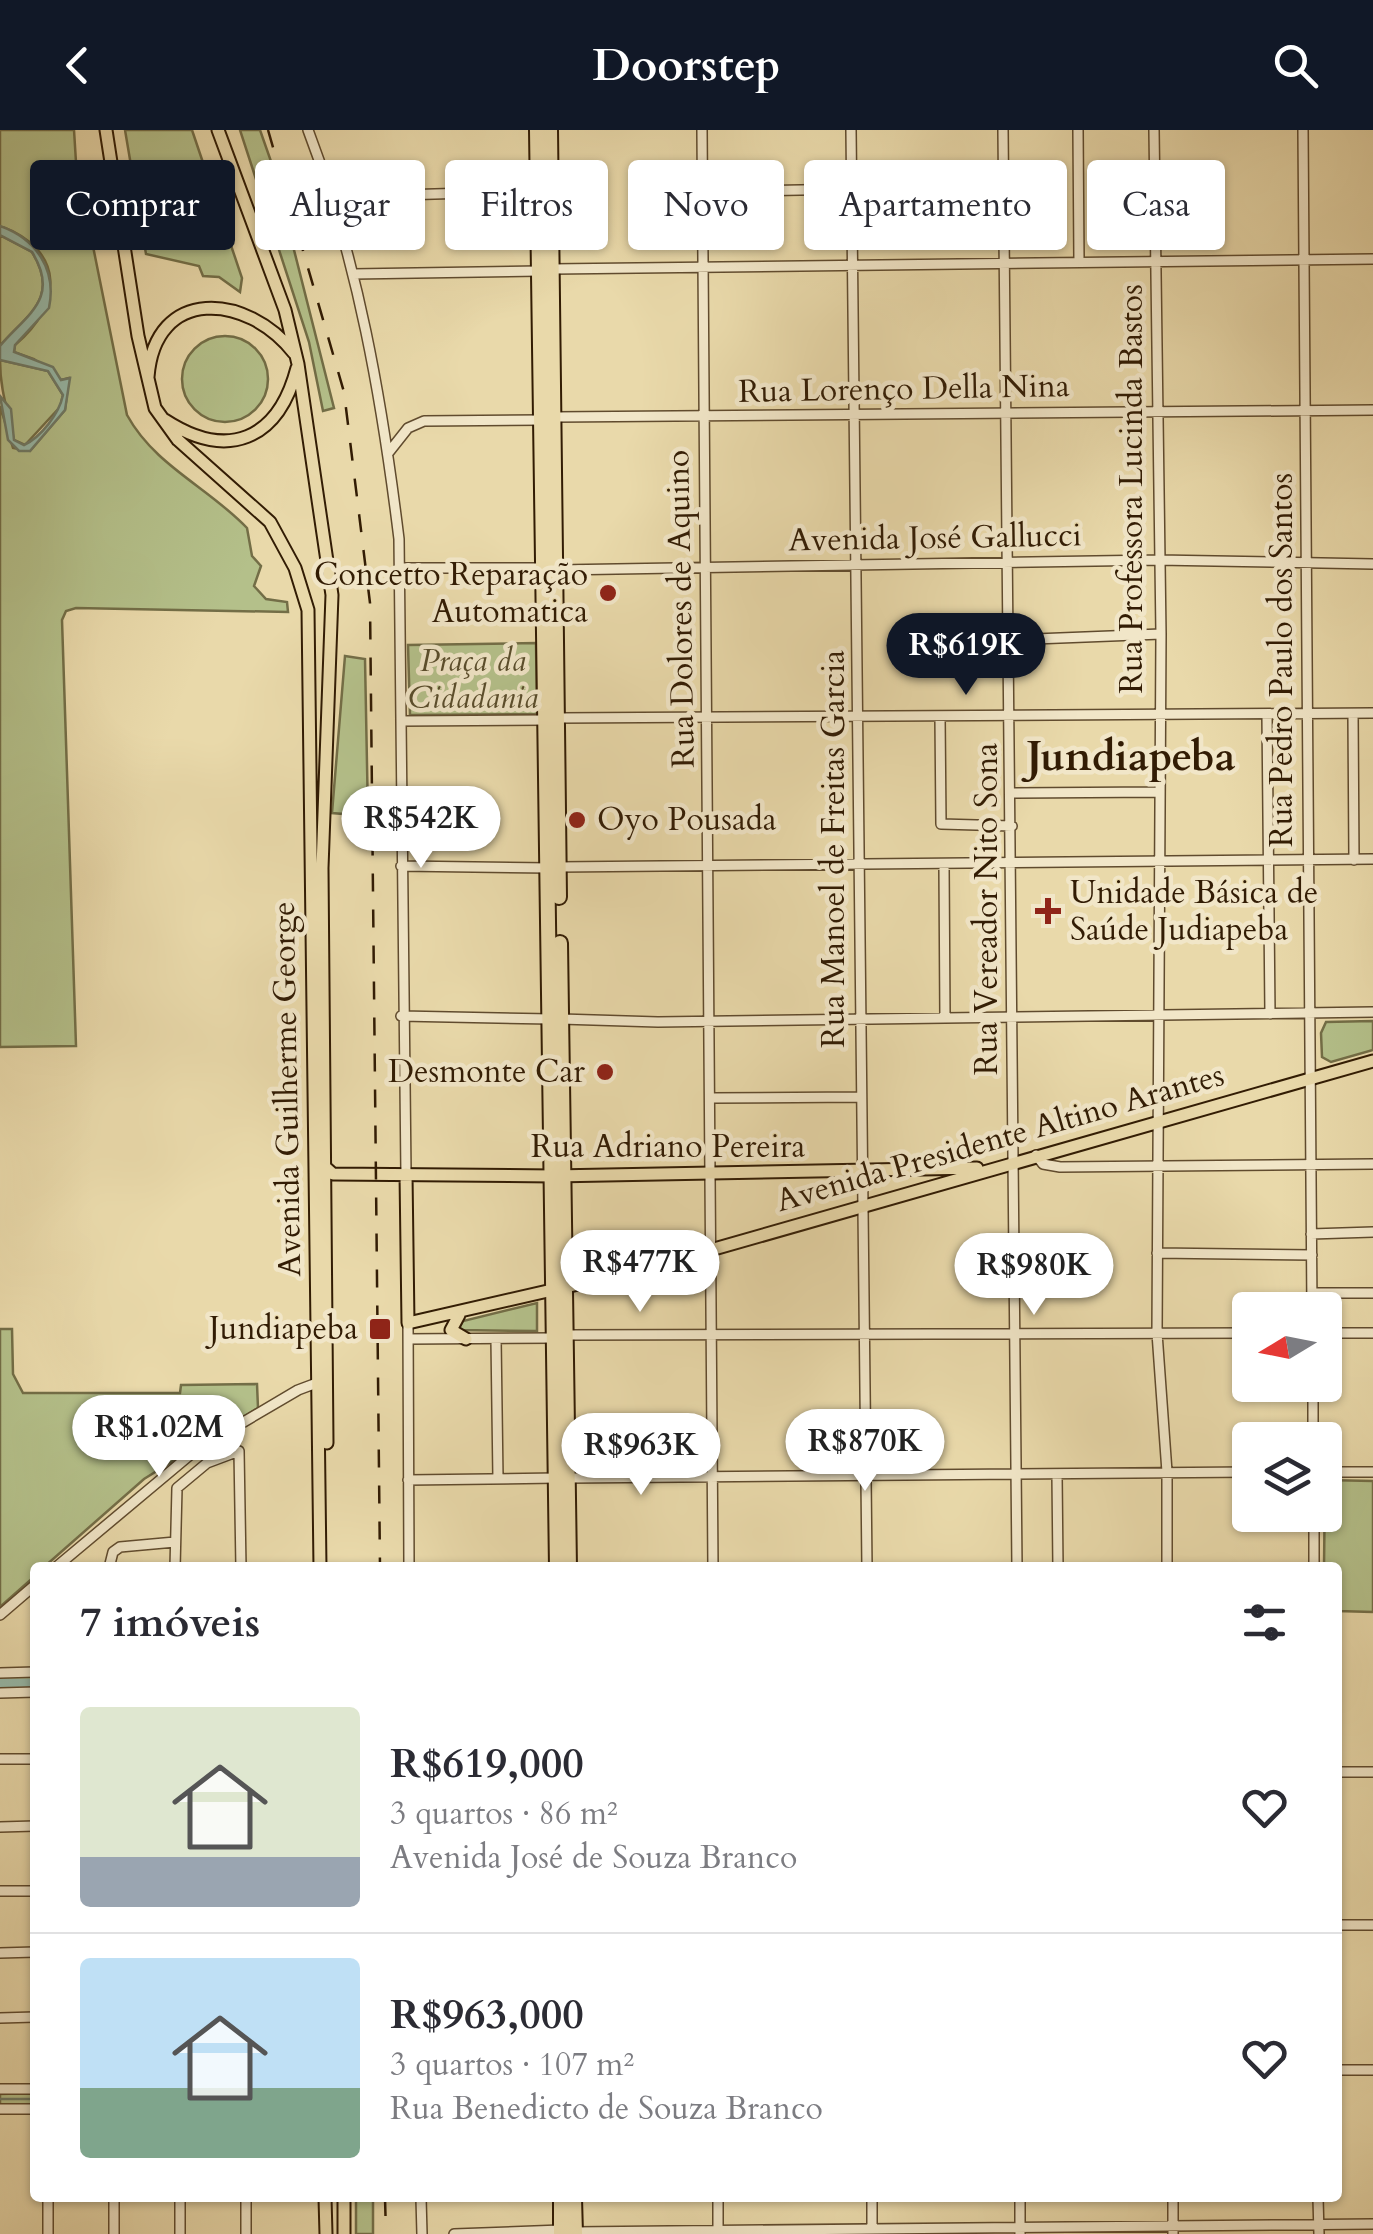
<!DOCTYPE html>
<html lang="pt">
<meta charset="utf-8">
<style>
body{margin:0;font-family:Cardo,serif;background:#f2f2f3;color:#2b2b33;height:100vh;display:flex;flex-direction:column;font-size:38px;white-space:nowrap}
*{box-sizing:border-box;margin:0}
p{font-size:32px;color:#7c7c81}
.icon{flex:none;width:55px;height:55px;fill:none;stroke:currentColor;stroke-width:2;stroke-linecap:round;stroke-linejoin:round}
.map{position:relative;flex:1;overflow:hidden}
.side{position:absolute;left:30px;top:1432px;width:1312px;height:640px;display:flex;flex-direction:column;background:#fff;border-radius:10px;box-shadow:0 2px 8px #0004}
.side>*{flex:none}
.top-card{position:absolute;left:30px;top:30px;width:1315px;height:90px;display:flex;gap:20px}
.needle{width:65px;rotate:260deg}
.tools{position:absolute;left:1232px;top:1162px;display:grid;gap:20px}
.tools a{display:grid;place-items:center;width:110px;height:110px;border-radius:10px;background:#fff;box-shadow:0 2px 8px #0004;font-size:50px}
.price{position:absolute;translate:-50% -85px;padding:0 22px;border-radius:35px;background:#fff;color:#222;font-size:32px;line-height:65px;filter:drop-shadow(0 2px 5px #0008)}
.price::after{content:'';position:absolute;left:50%;top:60px;width:30px;height:22px;margin-left:-15px;background:inherit;clip-path:polygon(0 0,100% 0,50% 100%)}
.price.on{background:#111827;color:#fff}
ul{padding:0;list-style:none}
li{display:flex;align-items:center;gap:30px;height:250px;padding:0 50px}
li+li{border-top:2px solid #e1e1e2}
li span{display:grid;place-items:center;flex:none;width:280px;height:200px;border-radius:10px;color:#555}
li>.icon{margin-inline-start:auto}
span .icon{width:120px;height:120px;fill:#fffc;stroke-width:1}
li b{font-size:42px}
h2{display:flex;justify-content:space-between;align-items:center;height:120px;padding:0 50px;font-size:42px}
.tag{padding:0 35px;border-radius:10px;background:#fff;box-shadow:0 2px 8px #0004;font-size:35px;line-height:90px}
.tag.on{background:#111827;color:#fff}
header{display:flex;justify-content:space-between;align-items:center;height:130px;padding:0 50px;background:#111827;color:#fff;font-size:45px;font-weight:800}
.map>svg:first-child{display:block}
.green{fill:#b4c08a;stroke:#736e47;stroke-width:2.5}
.water{fill:#97baaa;stroke:#6f7b68;stroke-width:2.5}
.lines{fill:none;stroke-linecap:round;stroke-linejoin:round}
.stream{stroke:#6f7b68;stroke-width:2.5}
.canal{stroke:#97baaa;stroke-width:9}
.minor-casing{stroke:#604b2e;stroke-width:12}
.major-casing{stroke:#321c04;stroke-width:15}
.highway-casing{stroke:#321c04;stroke-width:18}
.minor{stroke:#f1e6c8;stroke-width:9}
.major{stroke:#e9d9aa;stroke-width:11}
.highway{stroke:#e9d9aa;stroke-width:14}
.rail{stroke:#321c04;stroke-width:2.5;stroke-dasharray:18 18;stroke-linecap:butt}
.poi-dot{fill:#8f2418;stroke:#f1e6c8;stroke-width:4}
.labels{text-anchor:middle;dominant-baseline:central;stroke-width:9;stroke-linejoin:round;paint-order:stroke}
.street-label{font-size:32px;fill:#321c04;stroke:#f1e6c8}
.poi-label{font-size:32px;fill:#321c04;stroke:#f1e6c8;text-anchor:end}
.park-label{font-size:32px;font-style:italic;fill:#594d2c;stroke:#f1e6c8}
.district-label{font-size:42px;font-weight:bold;fill:#321c04;stroke:#f1e6c8}
</style>
<header><svg class="icon" aria-label="back" viewBox="0 0 24 24"><path d="M15 5l-7 7 7 7"/></svg>Doorstep<svg class="icon" aria-label="search" viewBox="0 0 24 24"><circle cx="10" cy="10" r="6"/><path d="M15 15l6 6"/></svg></header>
<div class="map">
<svg width="1373" height="2104" viewBox="0 0 1373 2104">
<rect width="100%" height="100%" fill="#e9d9aa"/>
<filter id="stains"><feTurbulence type="fractalNoise" baseFrequency=".002" numOctaves="4"/><feColorMatrix values="0 0 0 0 .2 0 0 0 0 .09 0 0 0 0 .02 0 0 0 .5 -.17"/></filter>
<radialGradient id="worn" r=".72"><stop offset=".6" stop-color="#630" stop-opacity="0"/><stop offset="1" stop-color="#630" stop-opacity=".3"/></radialGradient>
<!-- green -->
<path class="green" d="M0,0H74L76,32L127,285C155,336 208,357 247,398L252,426L261,436L254,456L266,469L287,472L288,482L76,478L66,481L62,490L76,916L0,917V276L13,318L30,321L65,280L69,248L61,250L34,229L14,222L15,215C63,175 66,120 0,96Z
M125,0H192L242,148L240,162L219,147L203,146L199,136L146,124Z
M240,0H260L273,37L334,278L323,281L309,212Z
M0,105L32,122C61,169 26,185 0,216Z
M182 249a43 43 0 1 1 86 0a43 43 0 1 1-86 0Z
M0,230L48,241L63,265L60,277L25,315L14,310C8,281 0,260 0,230Z
M536,513L537,584L410,585L408,515Z
M345,526L365,529L368,686L332,683Z
M1373,891V920L1331,932L1322,927L1321,903L1326,892Z
M537,1173V1201L458,1200L463,1191Z
M0,1199H12L13,1244L23,1263H180L181,1255L257,1254L258,1278L144,1349L44,1437L35,1438V1446L0,1477Z
M1325,1350L1373,1351V1482L1338,1481V1438L1324,1437Z
M0,1546H35V1559L0,1560Z
M35,1963V1975H0V1964Z
M356,2068H373V2104H356Z"/>
<!-- water -->
<path class="water" d="M0,96C36,109 57,139 49,178L15,215L14,222L53,237L61,250L70,248L65,280L30,321H19L8,310L0,266L11,279L14,310L24,315C41,307 59,284 63,265L48,241L0,230V216C26,185 61,169 32,122L0,105Z"/>
<g class="lines">
<!-- stream -->
<path class="stream" d="M0,1969H35"/>
<!-- canal -->
<path class="canal" d="M0,1553H35"/>
<!-- minor casing -->
<g class="minor-casing">
<path id="minor" d="M308,0C358,131 382,270 399,409L406,1044
M702,0L713,1438
M851,0L867,1438
M1003,0L1017,1438
M1078,0L1079,132
M1154,0L1161,504L1157,1203L1167,1342V1438
M1303,0L1312,1180
M703,62L852,59
M334,67L538,61
M553,139L1373,129
M353,144L539,141
M556,287L1373,280
M389,322L408,298L424,291L543,290
M401,438H546
M558,440L1158,430L1373,434
M1010,510L1161,504
M1353,584L1354,730
M1267,585L1270,884
M940,587L941,694L1012,696
M560,588L1373,583
M401,591L546,590
M1012,663L1159,662
M944,735L945,888
M401,736L549,738
M559,737L1373,729
M401,886L551,889
M561,889L658,892L1373,882
M712,968L860,967
M1036,1025L1043,1034L1060,1037L1373,1034
M1311,1104L1373,1102
M1157,1123L1312,1125
M1312,1163H1373
M408,1193L409,1438
M1325,1203H1373
M567,1205L1250,1203
M408,1209L554,1208
M496,1209L498,1349
M1313,1255V1310
M1325,1342H1373
M1057,1345L1058,1438
M569,1348L1250,1342
M408,1350L557,1348
M1314,1385V1438
M55,1438L196,1320L298,1260L322,1251
M109,1438L113,1422L120,1417L175,1412
M175,1438L177,1358L207,1333L239,1321L241,1438
M0,1485L35,1455
M0,1543L35,1542
M0,1563L35,1562
M0,1629H35
M1338,1642H1373
M0,1697L35,1696
M0,1761H35
M1338,1795H1373
M0,1823L35,1822
M0,1888L35,1887
M1338,1940H1373
M0,1959H35
M0,1979H35
M48,2068V2104
M114,2068V2104
M180,2068V2104
M246,2068V2104
M421,2068L422,2104
M718,2068V2104
M1020,2068V2104
M1173,2068V2104
M1318,2068L1319,2104
M872,2101V2068
M575,2102L1373,2094
M454,2104L561,2100"/>
</g>
<!-- major casing -->
<g class="major-casing">
<path id="major" d="M106,0L138,206L155,278L178,310L270,392L295,438L308,480L320,1438
M218,0L285,180L298,234L332,465L322,738L327,1313
M148,247C155,156 247,163 294,223
M165,290C228,331 278,310 297,238
M324,1036L333,1044L554,1046L977,1038
M406,1044L408,1193L644,1139L1373,931
M459,1185L451,1200L466,1209
M325,2068L326,2104
M344,2068V2104"/>
</g>
<!-- highway casing -->
<g class="highway-casing">
<path id="highway" d="M537,0L557,1438
M550,0L559,767
M560,813L569,1438
M561,2068V2104
M574,2068L575,2104"/>
</g>
<!-- minor -->
<use href="#minor" class="minor"/>
<!-- major -->
<use href="#major" class="major"/>
<!-- highway -->
<use href="#highway" class="highway"/>
<!-- rail -->
<path class="rail" d="M268,0L344,262L370,473L380,1438
M385,2068L386,2104"/>
</g>
<!-- markers -->
<g class="poi-dot">
<circle cx="608" cy="463" r="10"/>
<circle cx="577" cy="690" r="10"/>
<path d="M1043 766h10v10h10v10h-10v10h-10v-10h-10v-10h10z"/>
<circle cx="605" cy="942" r="10"/>
<rect x="368" y="1187" width="24" height="24" rx="5"/>
</g>
<g class="labels">
<!-- street labels -->
<g class="street-label">
<text transform="translate(904 259) rotate(-1)">Rua Lorenço Della Nina</text>
<text transform="translate(1132 359) rotate(-90)">Rua Professora Lucinda Bastos</text>
<text transform="translate(935 408) rotate(-1)">Avenida José Gallucci</text>
<text transform="translate(681 479) rotate(-91)">Rua Dolores de Aquino</text>
<text transform="translate(1282 530) rotate(-90)">Rua Pedro Paulo dos Santos</text>
<text transform="translate(834 719) rotate(-90)">Rua Manoel de Freitas Garcia</text>
<text transform="translate(987 779) rotate(-90)">Rua Vereador Nito Sona</text>
<text transform="translate(287 959) rotate(-91)">Avenida Guilherme George</text>
<text transform="translate(1000 1008) rotate(-16)">Avenida Presidente Altino Arantes</text>
<text x="668" y="1017">Rua Adriano Pereira</text>
</g>
<!-- poi labels -->
<g class="poi-label">
<text x="588" y="445">Concetto Reparação<tspan x="588" dy="37">Automatica</tspan></text>
<text x="597" y="690" text-anchor="start">Oyo Pousada</text>
<text x="1070" y="763" text-anchor="start">Unidade Básica de<tspan x="1070" dy="37">Saúde Judiapeba</tspan></text>
<text x="585" y="942">Desmonte Car</text>
<text x="358" y="1199">Jundiapeba</text>
</g>
<!-- park labels -->
<g class="park-label">
<text x="473" y="531">Praça da<tspan x="473" dy="37">Cidadania</tspan></text>
</g>
<!-- district labels -->
<g class="district-label">
<text x="1131" y="626">Jundiapeba</text>
</g>
</g>
<rect width="100%" height="100%" filter="url(#stains)"/>
<rect width="100%" height="100%" fill="url(#worn)"/>
</svg>
<div class="tools">
<a><svg class="needle" viewBox="-14 -14 28 28"><path d="M0-13l5 13h-10z" fill="#e53935"/><path d="M0 13l5-13h-10z" fill="#7c7c81"/></svg></a>
<a><svg class="icon" aria-label="layers" viewBox="0 0 24 24"><path d="M12 4l9 5-9 5-9-5zM3 14l9 5 9-5"/></svg></a>
</div>
<b class="price on" style="left:966px;top:568px">R$619K</b>
<b class="price" style="left:421px;top:741px">R$542K</b>
<b class="price" style="left:640px;top:1185px">R$477K</b>
<b class="price" style="left:1034px;top:1188px">R$980K</b>
<b class="price" style="left:159px;top:1350px">R$1.02M</b>
<b class="price" style="left:865px;top:1364px">R$870K</b>
<b class="price" style="left:641px;top:1368px">R$963K</b>
<div class="top-card">
<a class="tag on">Comprar</a>
<a class="tag">Alugar</a>
<a class="tag">Filtros</a>
<a class="tag">Novo</a>
<a class="tag">Apartamento</a>
<a class="tag">Casa</a>
</div>
<section class="side">
<h2>7 imóveis<svg class="icon" aria-label="filters" viewBox="0 0 24 24"><path d="M4 7h16M4 17h16"/><circle cx="9" cy="7" r="2"/><circle cx="15" cy="17" r="2"/></svg></h2>
<ul>
<li><span style="background:linear-gradient(#dfe7d0 75%,#9aa5b1 0)"><svg class="icon" aria-label="home" viewBox="0 0 24 24"><path d="M3 11l9-7 9 7M6 9v11h12V9"/></svg></span><div><b>R$619,000</b><p>3 quartos · 86 m²</p><p>Avenida José de Souza Branco</p></div><svg class="icon" aria-label="heart" viewBox="0 0 24 24"><path d="M12 20l-8-8c-3-5 5-10 8-4 3-6 11-1 8 4z"/></svg></li>
<li><span style="background:linear-gradient(#bfe0f5 65%,#7fa58c 0)"><svg class="icon" aria-label="home" viewBox="0 0 24 24"><path d="M3 11l9-7 9 7M6 9v11h12V9"/></svg></span><div><b>R$963,000</b><p>3 quartos · 107 m²</p><p>Rua Benedicto de Souza Branco</p></div><svg class="icon" aria-label="heart" viewBox="0 0 24 24"><path d="M12 20l-8-8c-3-5 5-10 8-4 3-6 11-1 8 4z"/></svg></li>
</ul>
</section>
</div>
